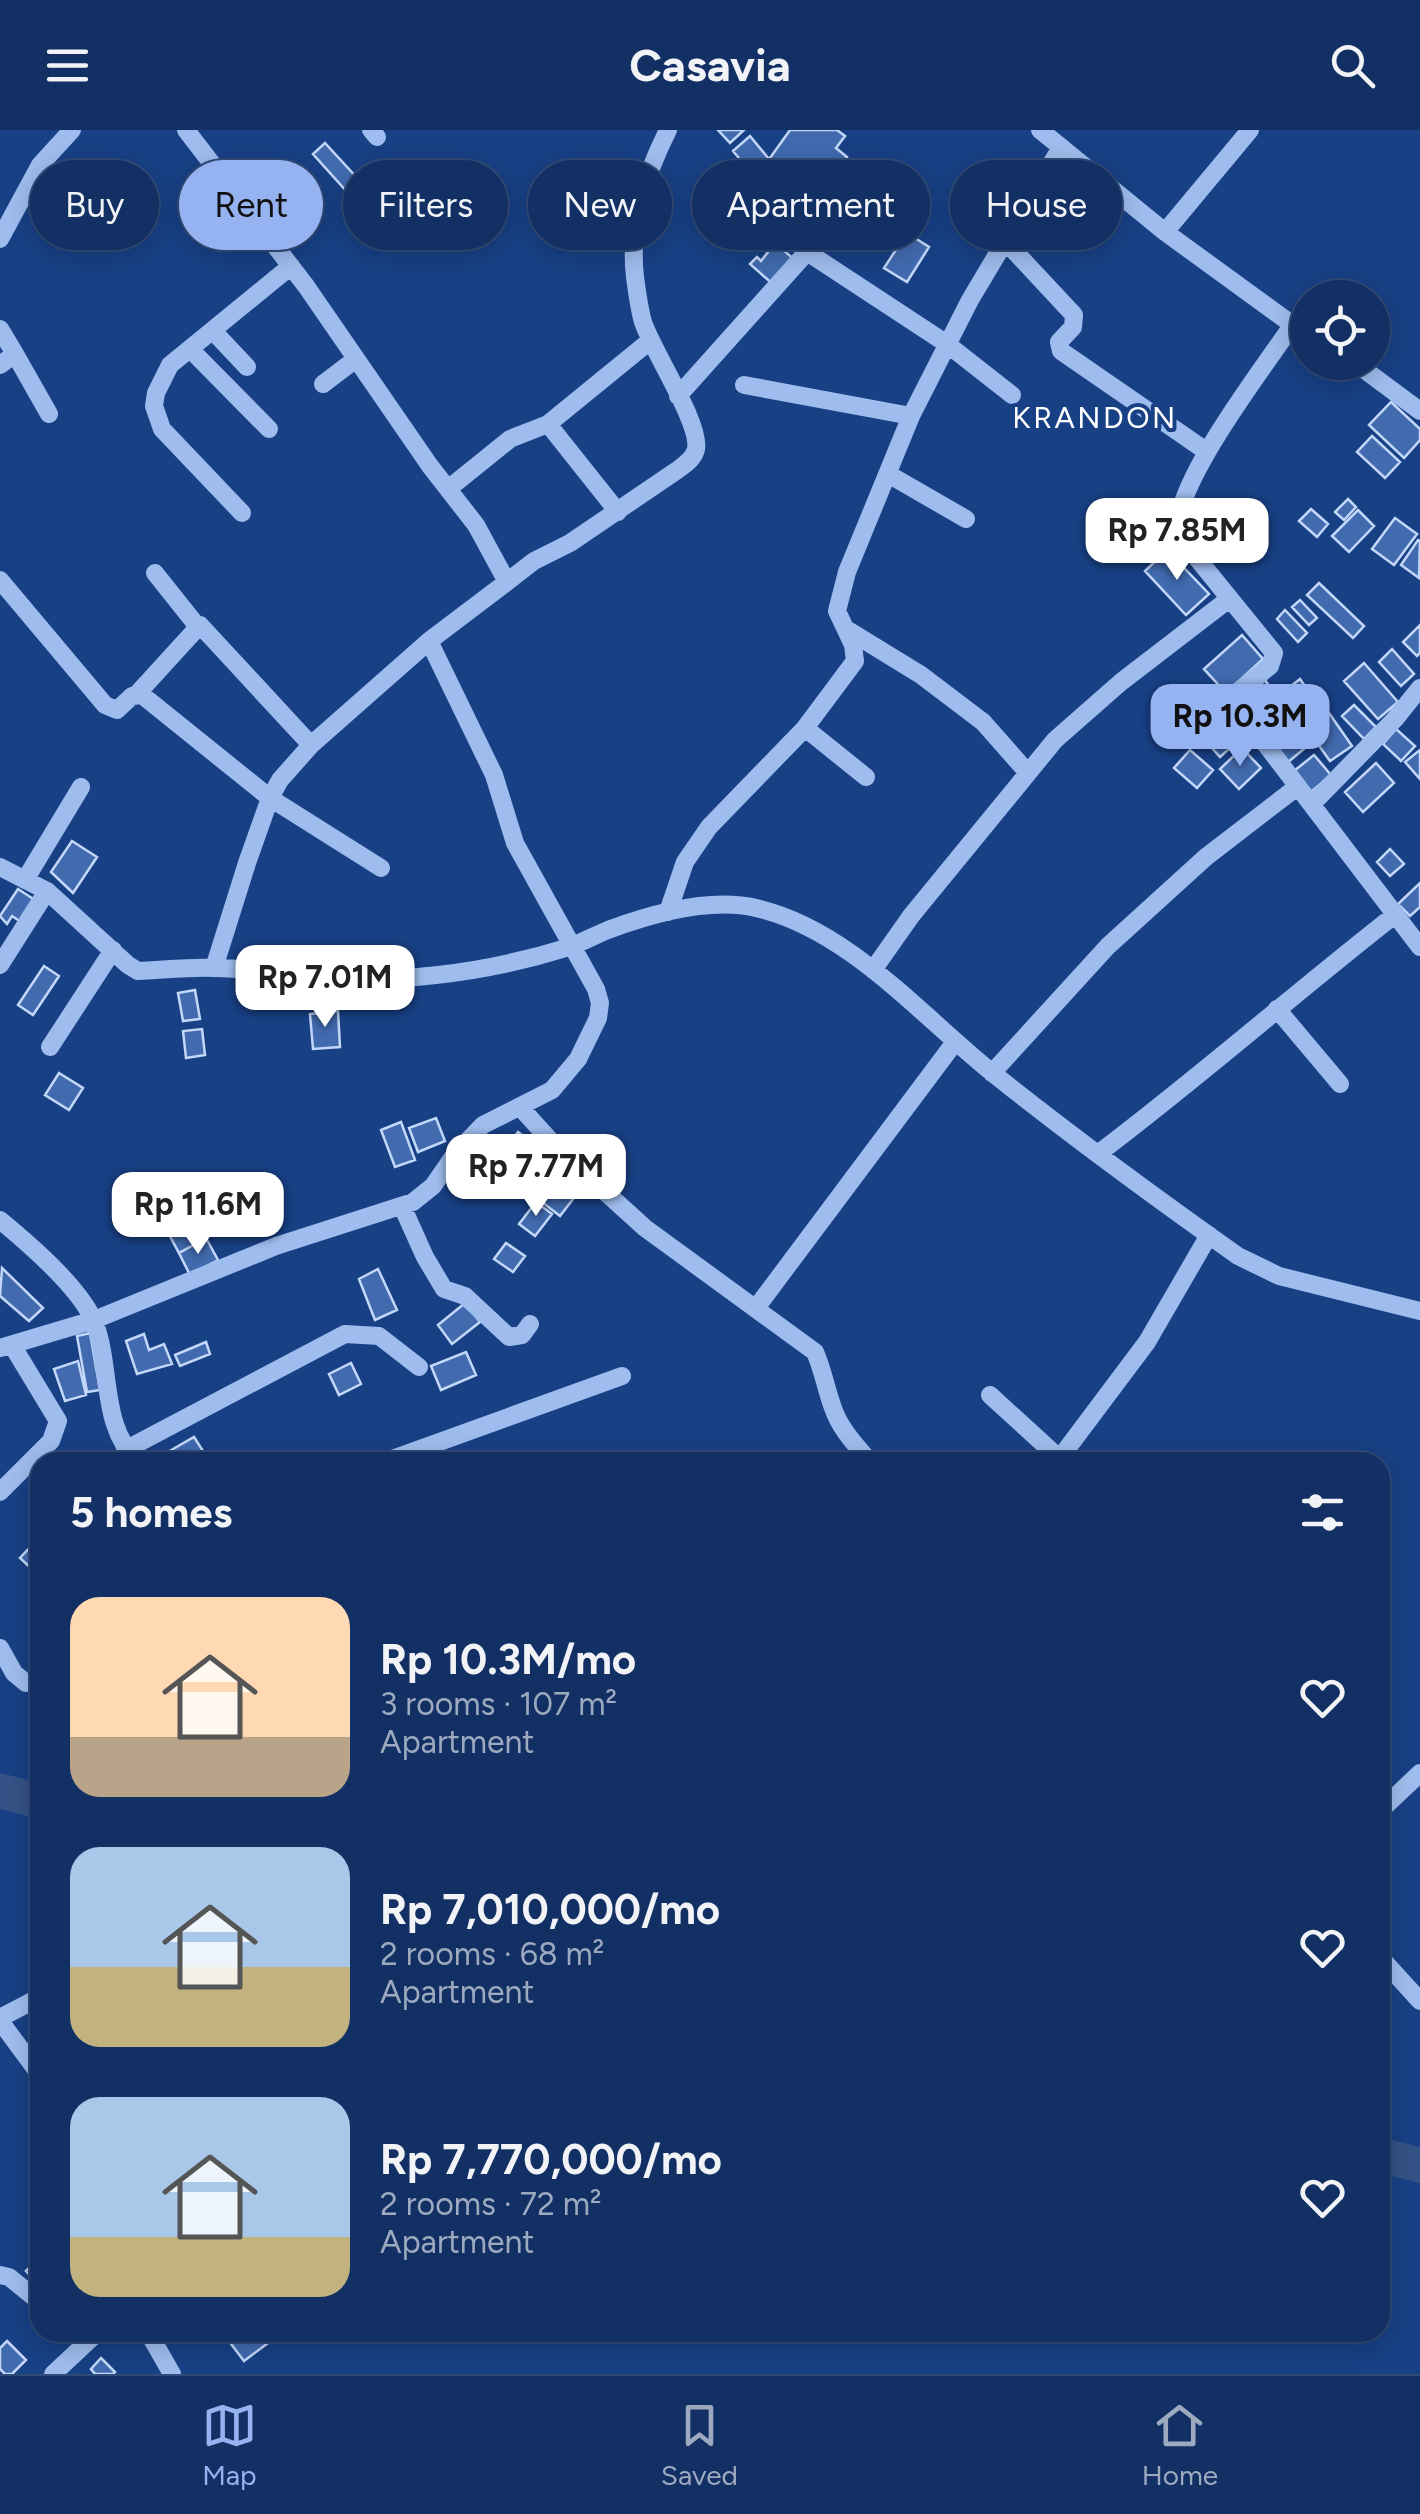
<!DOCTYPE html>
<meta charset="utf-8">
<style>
body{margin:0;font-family:Figtree,sans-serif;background:#1f3c6d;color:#f1f3f6;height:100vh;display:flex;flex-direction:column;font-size:38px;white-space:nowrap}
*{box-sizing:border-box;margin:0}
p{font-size:32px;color:#9ca9bf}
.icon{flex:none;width:55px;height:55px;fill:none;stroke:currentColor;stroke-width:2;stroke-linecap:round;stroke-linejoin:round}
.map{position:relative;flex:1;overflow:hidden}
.side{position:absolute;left:30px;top:1322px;width:1360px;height:890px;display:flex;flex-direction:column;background:#123064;border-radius:30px;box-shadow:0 5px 25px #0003,0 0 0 2px #314b78}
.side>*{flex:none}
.banner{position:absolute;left:30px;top:30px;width:1360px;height:90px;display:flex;gap:20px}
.fabs{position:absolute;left:1290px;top:150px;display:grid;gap:20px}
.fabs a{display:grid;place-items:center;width:100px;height:100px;border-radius:50%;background:#123064;box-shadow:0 5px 25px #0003,0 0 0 2px #314b78;font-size:50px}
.price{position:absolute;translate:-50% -85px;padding:0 22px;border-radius:20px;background:#fff;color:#222;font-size:32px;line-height:65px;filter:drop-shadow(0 2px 5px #0008)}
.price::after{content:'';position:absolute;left:50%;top:60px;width:30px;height:22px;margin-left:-15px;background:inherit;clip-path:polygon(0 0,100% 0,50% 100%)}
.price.selected{background:#95b2f1;color:#111}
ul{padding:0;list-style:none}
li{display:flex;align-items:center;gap:30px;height:250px;padding:0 40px}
li span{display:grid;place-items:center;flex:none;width:280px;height:200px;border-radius:30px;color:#555}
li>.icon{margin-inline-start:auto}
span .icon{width:120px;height:120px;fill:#fffc;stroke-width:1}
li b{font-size:42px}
h2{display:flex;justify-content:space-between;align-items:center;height:120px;padding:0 40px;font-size:42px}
.pill{padding:0 35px;border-radius:45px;background:#123064;box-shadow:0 5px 25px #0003,0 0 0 2px #314b78;font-size:35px;line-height:90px}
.pill.selected{background:#95b2f1;color:#111}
header{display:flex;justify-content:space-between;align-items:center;height:130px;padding:0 40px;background:#123064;font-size:45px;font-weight:700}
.tab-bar{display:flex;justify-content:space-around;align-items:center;height:140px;border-top:2px solid #314b78;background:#123064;font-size:28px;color:#9ca9bf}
.tab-bar a{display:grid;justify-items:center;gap:5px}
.tab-bar .selected{color:#95b2f1}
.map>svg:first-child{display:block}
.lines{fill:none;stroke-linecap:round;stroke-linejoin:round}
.river{stroke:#355286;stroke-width:35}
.building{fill:#416aaf;stroke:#c3d8f9;stroke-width:2.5}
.minor{stroke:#9ebced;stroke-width:18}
.labels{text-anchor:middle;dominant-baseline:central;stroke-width:8;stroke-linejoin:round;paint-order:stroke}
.quarter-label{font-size:30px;letter-spacing:2.5px;fill:#fff;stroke:#184085}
</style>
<header><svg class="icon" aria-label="menu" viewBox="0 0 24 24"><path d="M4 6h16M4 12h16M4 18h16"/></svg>Casavia<svg class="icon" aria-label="search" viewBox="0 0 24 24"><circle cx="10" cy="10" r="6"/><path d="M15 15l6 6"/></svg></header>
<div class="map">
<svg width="1420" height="2244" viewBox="0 0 1420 2244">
<rect width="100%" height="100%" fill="#184085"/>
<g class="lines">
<!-- river -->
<path class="river" d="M0,1661L40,1671
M1380,2025L1420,2035"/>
</g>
<!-- building -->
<path class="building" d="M718,0H744L730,13Z
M790,0H837L845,6L836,18L847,27L836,42L824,34L812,51L798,41L794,46L770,28Z
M750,6L769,29L752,44L733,21Z
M325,13L370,62L357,73L313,24Z
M879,44L899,55L886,81L866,71Z
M800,47L819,64L809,75L790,58Z
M743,54L763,76L746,92L726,70Z
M907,103L929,117L907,152L884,138Z
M775,113L796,131L775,156L750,134L757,127L761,131Z
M1391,272L1420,299V310L1404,328L1369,295Z
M1372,306L1400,332L1385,348L1357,322Z
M1348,369L1356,377L1344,390L1335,382Z
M1311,379L1328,394L1317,407L1299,391Z
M1358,380L1374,396L1349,422L1332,406Z
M1395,388L1417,404L1394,435L1372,419Z
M1418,410L1420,411L1419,448L1401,435Z
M1167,420L1209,464L1186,485L1145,441Z
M1319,453L1364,496L1353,508L1307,465Z
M1300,470L1317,488L1309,495L1292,477Z
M1285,480L1307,503L1298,512L1277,489Z
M1420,495V523L1417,526L1403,512Z
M1242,505L1263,529L1226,563L1204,539Z
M1392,519L1414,544L1401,556L1379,532Z
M1364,533L1398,572L1378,589L1344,551Z
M1300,549L1314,569L1297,582L1283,562Z
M1265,550L1277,567L1254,586L1241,569Z
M1201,568L1218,587L1197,604L1181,585Z
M1354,575L1376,597L1364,609L1342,586Z
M1284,581L1311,613L1287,633L1260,600Z
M1329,583L1352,616L1330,631L1307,599Z
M1222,593L1238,611L1220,627L1204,609Z
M1396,599L1415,616L1401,631L1383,614Z
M1242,618L1261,638L1239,659L1220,639Z
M1190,620L1213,640L1197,658L1174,638Z
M1420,620V649L1405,632Z
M1314,625L1331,645L1311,662L1294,641Z
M1376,633L1394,653L1363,682L1345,662Z
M72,711L97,727L73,763L51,742Z
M1390,719L1404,734L1390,746L1377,732Z
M1420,753V777L1410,786L1398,774Z
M18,759L38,772L24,794L12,786L7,794L0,786Z
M44,836L59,846L33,885L18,875Z
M195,860L200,889L183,891L178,863Z
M338,881L340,917L313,919L310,884Z
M202,899L205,925L186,928L183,901Z
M59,943L83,958L69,980L45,965Z
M436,988L445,1011L418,1022L409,998Z
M401,992L415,1030L395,1037L381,1000Z
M518,1002L541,1019L530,1035L506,1017Z
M545,1020L562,1032L545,1054L529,1041Z
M561,1046L580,1060L560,1086L542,1072Z
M188,1071L206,1108L179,1123L159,1086Z
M536,1072L552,1084L535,1106L519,1094Z
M206,1108L218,1130L190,1145L179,1123Z
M506,1113L525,1126L513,1142L494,1129Z
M2,1138L43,1178L29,1191L0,1166Z
M378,1139L397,1180L375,1190L359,1149Z
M465,1173L480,1192L452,1214L438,1195Z
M90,1203L100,1260L87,1262L77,1206Z
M144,1204L149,1220L164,1214L172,1234L137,1244L126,1211Z
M206,1212L210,1224L180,1236L175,1225Z
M466,1222L476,1245L441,1260L431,1236Z
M78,1231L86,1265L65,1271L54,1239Z
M351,1233L361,1254L339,1265L329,1244Z
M194,1307L210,1332H174L168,1322Z
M34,1413L40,1419V1441L37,1444L20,1428Z
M40,2127V2145L35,2150L26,2141Z
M222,2202H260L268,2213L244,2231Z
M7,2211L26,2230L12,2244H5L0,2239V2218Z
M101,2228L115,2242L113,2244H95L91,2239Z"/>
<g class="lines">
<!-- minor -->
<path class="minor" d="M186,0L306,156L430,336L476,395L507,452L429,511L311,615L280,650L270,668L247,733L214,838
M371,0L377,7
M1040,0L1165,102L1308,206
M757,61L807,122L947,214L1012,265
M1165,102L1250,0
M0,109L40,35L72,0
M1005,111L1074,185L1073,197L1059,212L1061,221L1206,321
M1291,197C1265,236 1166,363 1179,406L1274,523L1270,536L1236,563L1235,574L1420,817
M0,199L15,224L0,235
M214,202L247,237
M190,219L269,299
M15,224L49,284
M1354,232L1420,281
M323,254L356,229
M744,255L911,286
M678,266L807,122
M548,294L618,382
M888,344L966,389
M448,359L510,309L548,294L651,210
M242,383L162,299L154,276L156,263L170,235L291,136
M155,443L198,497
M0,450L105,575L117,580L132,566L142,565L270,668L381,738
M507,452L534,431L570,413L676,341C684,335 694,329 696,319C701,294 652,220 643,192C639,178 637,162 635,147C629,95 645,46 668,0
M846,499L921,545L983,592L1028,643
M137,564L200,495L311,615
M805,598L866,647
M1312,674L1395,589L1420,558
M0,737L47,761L128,835L138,841C163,840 189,837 214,838C257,838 299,847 342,849C417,851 495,840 566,818C580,814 593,806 608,800C651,784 709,767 756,778C849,799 923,888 995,945C1074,1008 1156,1068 1238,1126L1279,1146L1420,1181
M25,750L81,657
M668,782L685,732L709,697L805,598L855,531L853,515L837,481L847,442L911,286L970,170L1060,19
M0,835L47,761
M873,840L911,786L1055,610L1121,552L1229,469
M1277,879L1340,954
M50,917L113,820
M992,943L1108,816L1206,727L1297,657
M520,977L558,1019L645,1098L815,1222C823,1240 826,1259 833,1278C840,1299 856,1315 870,1332
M1099,1023C1201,946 1296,862 1396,784
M402,1076L425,1127L444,1159L465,1166L509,1207L522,1205L530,1194
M0,1090C29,1114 82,1159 95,1194C112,1240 100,1296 138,1332
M756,1178L955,912
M0,1218L94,1190L276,1116L413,1072L433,1056L455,1024L483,995L552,960L578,929L598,888L600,873L596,859L515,713L494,645L429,511
M990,1265L1060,1329
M125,1320L345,1204L379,1206L419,1237
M384,1332L622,1246
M1057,1332L1147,1212L1209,1105
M0,1362L51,1311L58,1291L12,1215
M0,1518L14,1543L26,1553
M1380,1681L1420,1643
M1380,1827L1420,1871
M0,1888L40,1867
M0,1891L40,1945
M0,2145L9,2147L40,2172
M148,2202L172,2244
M53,2244L98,2202"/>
</g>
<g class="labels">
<!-- quarter labels -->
<g class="quarter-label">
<text x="1095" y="287">KRANDON</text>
</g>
</g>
</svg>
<div class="fabs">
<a><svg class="icon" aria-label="locate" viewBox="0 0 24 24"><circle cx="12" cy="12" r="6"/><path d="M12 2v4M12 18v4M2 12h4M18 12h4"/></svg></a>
</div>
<b class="price" style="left:1177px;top:453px">Rp 7.85M</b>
<b class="price selected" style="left:1240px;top:639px">Rp 10.3M</b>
<b class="price" style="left:325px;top:900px">Rp 7.01M</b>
<b class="price" style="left:536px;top:1089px">Rp 7.77M</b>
<b class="price" style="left:198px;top:1127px">Rp 11.6M</b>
<div class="banner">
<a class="pill">Buy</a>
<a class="pill selected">Rent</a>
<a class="pill">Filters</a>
<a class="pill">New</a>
<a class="pill">Apartment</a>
<a class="pill">House</a>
</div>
<section class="side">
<h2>5 homes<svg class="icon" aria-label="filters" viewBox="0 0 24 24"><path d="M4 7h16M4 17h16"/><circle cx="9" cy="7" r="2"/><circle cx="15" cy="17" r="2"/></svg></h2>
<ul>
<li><span style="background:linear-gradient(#ffd9b3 70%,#b9a48a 0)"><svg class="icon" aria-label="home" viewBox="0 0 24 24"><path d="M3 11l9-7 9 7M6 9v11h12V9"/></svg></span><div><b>Rp 10.3M/mo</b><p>3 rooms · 107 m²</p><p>Apartment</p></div><svg class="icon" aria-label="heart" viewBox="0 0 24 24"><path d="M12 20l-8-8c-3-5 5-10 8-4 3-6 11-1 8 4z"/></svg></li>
<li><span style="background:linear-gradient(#a9c7e8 60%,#c2b280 0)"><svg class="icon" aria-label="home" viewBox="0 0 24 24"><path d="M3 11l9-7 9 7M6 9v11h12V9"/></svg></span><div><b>Rp 7,010,000/mo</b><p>2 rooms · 68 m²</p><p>Apartment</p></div><svg class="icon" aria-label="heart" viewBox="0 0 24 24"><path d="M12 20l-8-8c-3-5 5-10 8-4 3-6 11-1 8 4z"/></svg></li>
<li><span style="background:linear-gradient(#a9c7e8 70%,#c2b280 0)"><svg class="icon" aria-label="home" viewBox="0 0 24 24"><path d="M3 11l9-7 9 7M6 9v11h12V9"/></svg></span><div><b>Rp 7,770,000/mo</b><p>2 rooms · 72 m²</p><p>Apartment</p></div><svg class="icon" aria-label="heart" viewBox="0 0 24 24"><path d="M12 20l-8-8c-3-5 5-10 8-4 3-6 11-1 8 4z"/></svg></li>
</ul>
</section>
</div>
<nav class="tab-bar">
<a class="selected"><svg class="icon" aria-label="map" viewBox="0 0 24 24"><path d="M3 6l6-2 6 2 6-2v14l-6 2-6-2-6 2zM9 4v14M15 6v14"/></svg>Map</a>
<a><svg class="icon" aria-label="saved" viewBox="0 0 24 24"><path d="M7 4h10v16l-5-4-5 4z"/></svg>Saved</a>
<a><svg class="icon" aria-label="home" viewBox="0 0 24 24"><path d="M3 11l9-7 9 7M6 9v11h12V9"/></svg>Home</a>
</nav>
